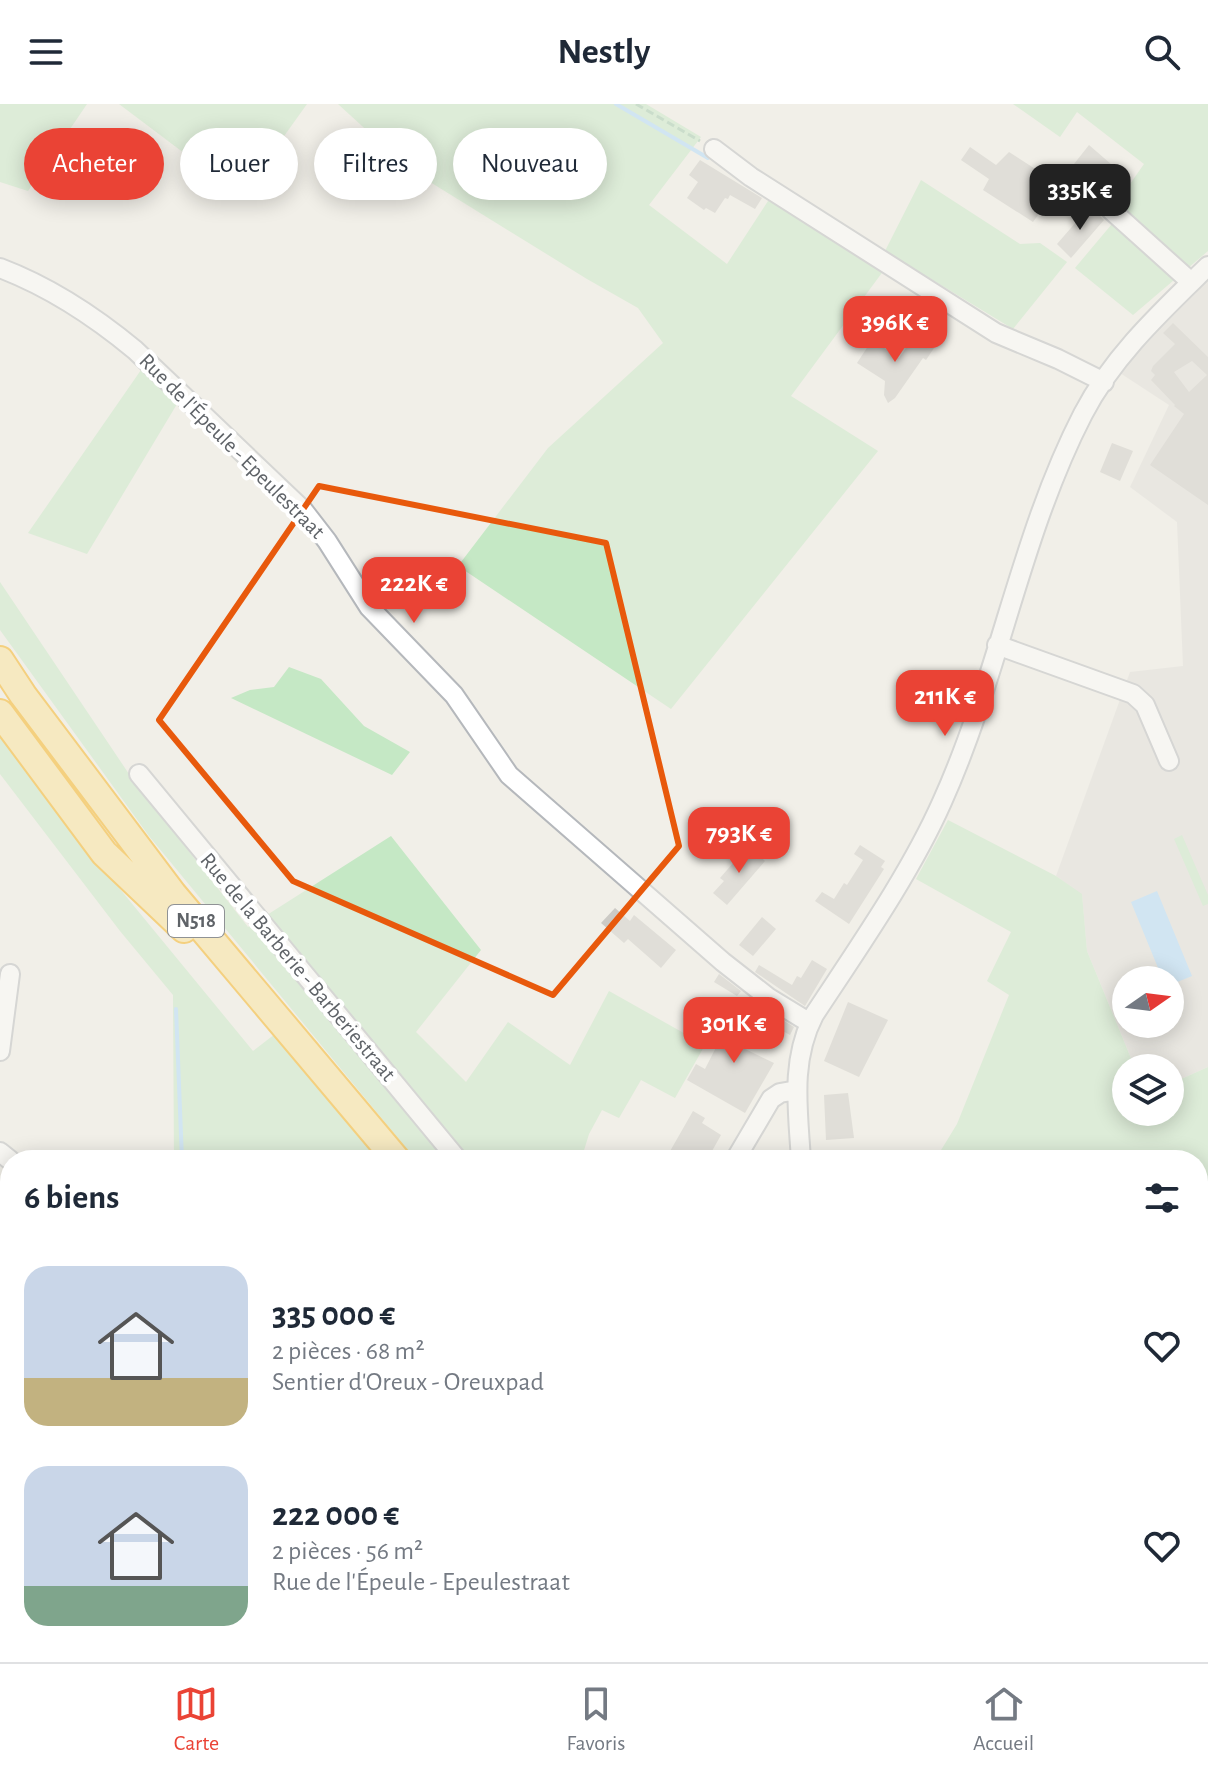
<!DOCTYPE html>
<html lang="fr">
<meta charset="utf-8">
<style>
body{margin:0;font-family:"Alegreya Sans",sans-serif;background:#f2f2f3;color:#1f2937;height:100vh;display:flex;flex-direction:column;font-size:30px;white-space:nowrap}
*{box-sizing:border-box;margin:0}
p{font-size:26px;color:#747a83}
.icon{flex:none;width:44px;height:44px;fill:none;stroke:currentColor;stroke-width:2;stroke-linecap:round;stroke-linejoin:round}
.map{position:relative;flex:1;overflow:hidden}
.details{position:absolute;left:0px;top:1046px;width:1208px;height:512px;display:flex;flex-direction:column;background:#fff;border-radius:32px 32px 0 0;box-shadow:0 4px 20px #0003}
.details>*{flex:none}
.banner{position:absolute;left:24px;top:24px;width:800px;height:72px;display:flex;gap:16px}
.needle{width:52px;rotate:76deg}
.buttons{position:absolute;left:1112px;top:862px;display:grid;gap:16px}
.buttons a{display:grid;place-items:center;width:72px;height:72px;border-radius:50%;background:#fff;box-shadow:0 4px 20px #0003;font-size:40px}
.price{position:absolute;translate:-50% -68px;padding:0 18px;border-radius:16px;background:#ea4335;color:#fff;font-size:26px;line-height:52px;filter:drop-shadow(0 2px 4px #0008)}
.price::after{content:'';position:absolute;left:50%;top:48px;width:24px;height:18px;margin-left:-12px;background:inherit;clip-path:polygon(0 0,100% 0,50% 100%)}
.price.on{background:#222;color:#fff}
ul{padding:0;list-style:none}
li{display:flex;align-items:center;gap:24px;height:200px;padding:0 24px}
li span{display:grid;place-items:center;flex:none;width:224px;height:160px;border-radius:24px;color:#555}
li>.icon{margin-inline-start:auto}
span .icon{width:96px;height:96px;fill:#fffc;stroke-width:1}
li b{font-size:34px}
h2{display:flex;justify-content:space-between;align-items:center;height:96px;padding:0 24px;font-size:34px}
.tag{padding:0 28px;border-radius:36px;background:#fff;box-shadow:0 4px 20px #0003;font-size:28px;line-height:72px}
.tag.on{background:#ea4335;color:#fff}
header{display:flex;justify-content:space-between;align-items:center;height:104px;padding:0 24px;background:#fff;font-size:36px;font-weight:600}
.tabs{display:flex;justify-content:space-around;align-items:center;height:112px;border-top:2px solid #e0e1e3;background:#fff;font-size:22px;color:#747a83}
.tabs a{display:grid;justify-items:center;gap:4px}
.tabs .on{color:#ea4335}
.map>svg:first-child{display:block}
.industrial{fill:#e0deda;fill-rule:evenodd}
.green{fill:#c5e8c5}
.water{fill:#aadaff}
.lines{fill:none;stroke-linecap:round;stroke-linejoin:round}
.stream{stroke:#aadaff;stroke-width:4}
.building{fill:#cccac5;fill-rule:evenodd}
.minor-casing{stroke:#b5b8bc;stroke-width:22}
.highway-casing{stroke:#f9ab00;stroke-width:30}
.path{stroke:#9cc7a9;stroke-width:3;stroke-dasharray:8 4;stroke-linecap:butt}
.minor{stroke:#fff;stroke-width:18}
.highway{stroke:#fde293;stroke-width:26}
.marked{fill:none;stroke:#e8590c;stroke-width:6;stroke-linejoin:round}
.labels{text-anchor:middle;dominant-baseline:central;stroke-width:8;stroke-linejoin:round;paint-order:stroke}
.shield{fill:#fff;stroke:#8f9295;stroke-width:2}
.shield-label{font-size:20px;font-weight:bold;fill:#5f6368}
.street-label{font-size:22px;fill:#5f6368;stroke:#fff}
</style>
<header><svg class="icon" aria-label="menu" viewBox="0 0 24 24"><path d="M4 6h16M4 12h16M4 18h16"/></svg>Nestly<svg class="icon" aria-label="search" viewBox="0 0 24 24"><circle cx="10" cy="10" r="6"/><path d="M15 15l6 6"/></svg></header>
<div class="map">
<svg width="1208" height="1558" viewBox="0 0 1208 1558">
<rect width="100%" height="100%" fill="#f1efe8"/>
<!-- industrial -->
<path class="industrial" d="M1208,177V963L1170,980V964H1135L1087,847L1082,791L1056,772L1130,568L1183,562L1177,418L1130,383L1169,301L1120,269L1161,220ZM1126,876H1170V920H1126Z
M1198,1434L1208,1440V1558H923L911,1548H1198Z"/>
<!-- green -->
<path class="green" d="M0,0H87L28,87L0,78Z
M119,0H307L241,92Z
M338,0H646L701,33L649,101L727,160L770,94L884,166L791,292L878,347L671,605L458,462L548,344L663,239L638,204L587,175L409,65Z
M1013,0H1208V147L1133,211L1075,164L1122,108L1116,100L1144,60L1077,8L1060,33Z
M921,76L1020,140L1040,139L1067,158L1013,225L885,147Z
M141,266L177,300L87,450L28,429Z
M0,478L131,673L248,823L391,732L481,846L416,928L466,978L508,918L570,961L609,887L705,941L675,994L641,976L619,1014L602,1006L589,1030L581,1056H416L149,732L0,526Z
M289,563L321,575L364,622L410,648L392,671L231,594L250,586L274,583Z
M0,628L92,751L253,947L275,930L382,1056H174L173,891L120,827L0,670Z
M948,716L1056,772L1082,790L1087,847L1135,964H1126V1008H1170V980L1208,963V1440L1198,1434V1056H935L957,1020L1009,891L987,877L1011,828L916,775Z
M1182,731L1208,791V800L1203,802L1174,735Z
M711,1548H844L855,1558H720Z"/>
<!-- water -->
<path class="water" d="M1157,787L1192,872L1170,881V876H1163L1131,798Z"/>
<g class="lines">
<!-- stream -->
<path class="stream" d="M616,0L708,54
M176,905L182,1056
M0,1259L10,1260"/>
</g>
<!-- building -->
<path class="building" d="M1089,41L1119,67L1108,83L1074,60Z
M970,43L996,61L1009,48L1060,81L1033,118L983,86L989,75L961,56Z
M700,56L762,94L755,105L730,91L728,95L725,94L715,109L706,104L704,106L687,94L698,78L689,71Z
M1090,102L1104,116L1071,154L1057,140Z
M1173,219L1208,253V401L1150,361L1184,310L1174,302L1175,301L1151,276L1155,271L1151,267L1153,262L1175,240L1163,229ZM1192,257L1207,271L1189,288L1174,268Z
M915,231L934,244L926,256L923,254L895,294L888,299L884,291L885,277L857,259L872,236L899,254Z
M1112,339L1133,347L1120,377L1100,368Z
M860,741L885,757L881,763L884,765L849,820L815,797L822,788L834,795L844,779L847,781L863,756L854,750Z
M748,742L765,757L727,801L713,789L724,777L720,774Z
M615,804L630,817L634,811L676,846L661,864L628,835L624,839L601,819Z
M762,813L776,825L753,852L739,841Z
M812,856L827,865L805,902L755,868L759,861L792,881L797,872L801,874Z
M719,870L741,887L737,892L714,878Z
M848,898L888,916L859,973L824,957Z
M738,900L757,909L739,942L774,959L745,1009L687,976L696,960L705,965Z
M765,905L794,923L790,931L760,915Z
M848,989L854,1034L826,1036L824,991Z
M693,1007L705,1014L702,1019L721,1031L707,1056H665Z"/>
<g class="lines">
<!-- minor casing -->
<g class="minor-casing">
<path id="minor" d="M714,45L751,73L996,229L1058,255L1104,278
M1111,106L1191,178
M0,164C50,183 94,212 135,246L303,406L327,437L369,503L454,591L509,671L723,858L769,894L810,919
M997,541L1133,590L1145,601L1169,657
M139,670L458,1056
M0,947L10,870
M0,1048L10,1056
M735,1056L771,995L780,989L797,986
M801,1056C798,1006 790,957 814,911C858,844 910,770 942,698C999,572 1020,432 1083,310C1113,252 1162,207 1208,162
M1198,1457L1208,1464
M724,1548L732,1558
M0,1550L10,1545"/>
</g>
<!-- highway casing -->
<g class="highway-casing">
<path id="highway" d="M0,556L23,591L173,790L397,1056
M0,609L104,749L184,825
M867,1548L879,1558"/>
</g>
<!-- path -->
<path class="path" d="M636,0L700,37
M921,1548L934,1558"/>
<!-- minor -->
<use href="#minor" class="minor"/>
<!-- highway -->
<use href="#highway" class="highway"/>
</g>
<!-- marked area -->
<path d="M0 0H1208V1558H0ZM319,382L606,439L679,742L553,891L293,777L159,616Z" fill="#f1efe8" fill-opacity=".55" fill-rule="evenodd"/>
<path class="marked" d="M319,382L606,439L679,742L553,891L293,777L159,616Z"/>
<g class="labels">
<!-- shield labels -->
<rect class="shield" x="168" y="801" width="56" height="32" rx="6"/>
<g class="shield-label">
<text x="196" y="817">N518</text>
</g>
<!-- street labels -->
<g class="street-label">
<text transform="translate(232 342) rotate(45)">Rue de l'Épeule - Epeulestraat</text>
<text transform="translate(298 863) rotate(50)">Rue de la Barberie - Barberiestraat</text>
</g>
</g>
</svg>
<div class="buttons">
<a><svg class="needle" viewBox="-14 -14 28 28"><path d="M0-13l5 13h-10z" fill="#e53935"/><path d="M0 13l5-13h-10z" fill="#747a83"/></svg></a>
<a><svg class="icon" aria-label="layers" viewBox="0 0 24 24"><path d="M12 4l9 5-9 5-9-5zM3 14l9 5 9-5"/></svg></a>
</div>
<b class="price on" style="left:1080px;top:128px">335K €</b>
<b class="price" style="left:895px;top:260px">396K €</b>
<b class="price" style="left:414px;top:521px">222K €</b>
<b class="price" style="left:945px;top:634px">211K €</b>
<b class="price" style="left:739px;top:771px">793K €</b>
<b class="price" style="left:734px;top:961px">301K €</b>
<div class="banner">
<a class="tag on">Acheter</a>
<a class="tag">Louer</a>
<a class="tag">Filtres</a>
<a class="tag">Nouveau</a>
</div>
<section class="details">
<h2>6 biens<svg class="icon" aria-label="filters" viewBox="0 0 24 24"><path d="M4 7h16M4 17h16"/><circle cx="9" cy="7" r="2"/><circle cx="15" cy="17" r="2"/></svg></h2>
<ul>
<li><span style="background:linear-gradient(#c9d6e8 70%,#c2b280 0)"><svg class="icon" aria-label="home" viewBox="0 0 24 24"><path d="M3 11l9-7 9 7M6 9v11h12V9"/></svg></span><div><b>335 000 €</b><p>2 pièces · 68 m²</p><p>Sentier d'Oreux - Oreuxpad</p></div><svg class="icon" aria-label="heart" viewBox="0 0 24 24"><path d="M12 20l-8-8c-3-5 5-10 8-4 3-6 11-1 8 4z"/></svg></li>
<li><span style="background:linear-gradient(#c9d6e8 75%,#7fa58c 0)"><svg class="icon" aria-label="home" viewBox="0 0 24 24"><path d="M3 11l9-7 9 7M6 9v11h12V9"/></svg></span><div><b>222 000 €</b><p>2 pièces · 56 m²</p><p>Rue de l'Épeule - Epeulestraat</p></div><svg class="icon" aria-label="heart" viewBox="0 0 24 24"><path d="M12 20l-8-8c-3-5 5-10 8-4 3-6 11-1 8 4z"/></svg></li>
</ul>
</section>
</div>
<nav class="tabs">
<a class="on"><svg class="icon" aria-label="map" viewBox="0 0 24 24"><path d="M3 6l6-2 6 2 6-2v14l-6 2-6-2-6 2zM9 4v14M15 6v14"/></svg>Carte</a>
<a><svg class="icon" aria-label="saved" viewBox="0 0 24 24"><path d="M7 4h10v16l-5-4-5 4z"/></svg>Favoris</a>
<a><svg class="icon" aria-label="home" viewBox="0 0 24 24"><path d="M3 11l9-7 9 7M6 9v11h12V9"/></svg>Accueil</a>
</nav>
